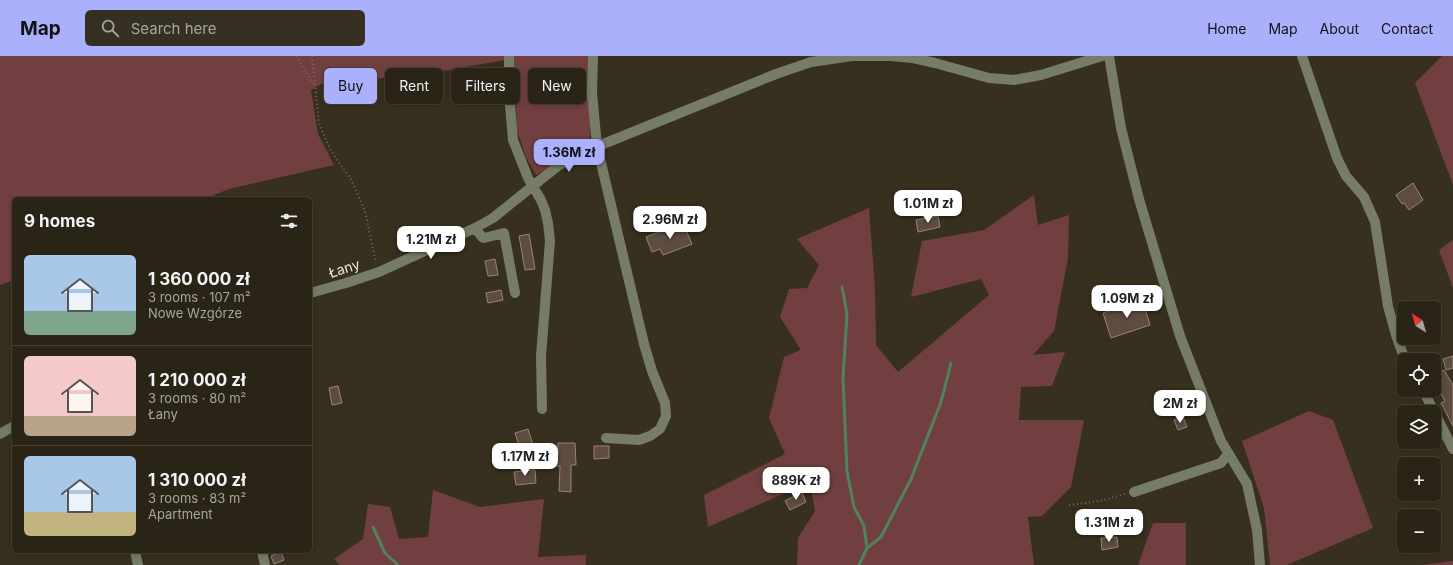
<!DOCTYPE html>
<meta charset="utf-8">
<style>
body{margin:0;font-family:Inter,sans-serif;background:#363023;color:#f1f3f6;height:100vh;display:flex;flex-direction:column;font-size:15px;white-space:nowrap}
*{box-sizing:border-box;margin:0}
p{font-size:13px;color:#a5a4a1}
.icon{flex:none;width:22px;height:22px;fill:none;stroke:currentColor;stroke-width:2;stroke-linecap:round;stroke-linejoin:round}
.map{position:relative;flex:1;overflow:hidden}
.details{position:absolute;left:12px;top:141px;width:300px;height:356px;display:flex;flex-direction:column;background:#2a2416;border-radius:6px;box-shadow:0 2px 6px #0003,0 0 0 1px #464135}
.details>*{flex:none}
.banner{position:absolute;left:324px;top:12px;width:380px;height:36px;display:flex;gap:8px}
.needle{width:26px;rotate:323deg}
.fabs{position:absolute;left:1397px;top:245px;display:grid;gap:8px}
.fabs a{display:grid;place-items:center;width:44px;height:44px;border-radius:6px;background:#2a2416;box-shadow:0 2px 6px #0003,0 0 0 1px #464135;font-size:20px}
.price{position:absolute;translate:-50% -34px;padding:0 9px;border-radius:8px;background:#fff;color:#222;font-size:13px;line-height:26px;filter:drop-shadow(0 1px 2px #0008)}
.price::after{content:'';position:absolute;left:50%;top:24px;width:12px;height:9px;margin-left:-6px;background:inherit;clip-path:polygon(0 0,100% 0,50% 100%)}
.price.on{background:#aab0fb;color:#111}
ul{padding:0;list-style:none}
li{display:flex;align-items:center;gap:12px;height:100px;padding:0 12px}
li+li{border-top:1px solid #464135}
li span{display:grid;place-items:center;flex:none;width:112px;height:80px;border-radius:6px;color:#555}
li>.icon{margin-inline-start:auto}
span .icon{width:48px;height:48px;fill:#fffc;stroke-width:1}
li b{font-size:17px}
h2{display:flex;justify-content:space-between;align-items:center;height:48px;padding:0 12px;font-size:17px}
.pill{padding:0 14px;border-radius:6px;background:#2a2416;box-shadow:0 2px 6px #0003,0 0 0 1px #464135;font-size:14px;line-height:36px}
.pill.on{background:#aab0fb;color:#111}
header{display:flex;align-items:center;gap:24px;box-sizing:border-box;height:56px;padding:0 20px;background:#aab0fb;color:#111}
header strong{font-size:19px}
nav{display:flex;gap:22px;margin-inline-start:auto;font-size:14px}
.search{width:280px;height:36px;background:#363023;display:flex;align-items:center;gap:10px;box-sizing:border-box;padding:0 14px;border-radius:6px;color:#a5a4a1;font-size:15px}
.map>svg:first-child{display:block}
.green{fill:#713f40}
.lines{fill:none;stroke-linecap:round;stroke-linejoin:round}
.stream{stroke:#4f835e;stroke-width:3}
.building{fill:#5f4c41;stroke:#988376}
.path{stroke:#756e5e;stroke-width:2;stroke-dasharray:1 3;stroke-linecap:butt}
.minor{stroke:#767c65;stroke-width:10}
.labels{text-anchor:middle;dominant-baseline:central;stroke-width:3;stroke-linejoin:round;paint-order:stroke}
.street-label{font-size:14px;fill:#ede8dd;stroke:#38301e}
</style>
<header>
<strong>Map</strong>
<div class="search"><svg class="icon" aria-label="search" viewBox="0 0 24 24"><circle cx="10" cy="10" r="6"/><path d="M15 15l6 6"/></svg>Search here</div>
<nav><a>Home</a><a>Map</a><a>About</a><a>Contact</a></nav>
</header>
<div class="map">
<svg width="1453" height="509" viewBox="0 0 1453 509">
<rect width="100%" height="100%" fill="#38301e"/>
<!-- green -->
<path class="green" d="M0,0H505V4L425,18L321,28L311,34L318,78L334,109L229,133L204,143H14V224L0,229Z
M514,0H591L590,85L579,90L573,96L536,119L526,101L517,74L514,19Z
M1442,0H1453V129L1415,27Z
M1034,139L1038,169L1069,159L1068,202L1054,275L1033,299L1065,296L1052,330L1021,331L1019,364H1084L1071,431L1042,460L1028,461L1034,509H797L798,482L815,455L810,426L708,471L704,439L785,398L769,362L784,301L801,294L780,261L789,233L807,232L819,209L797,183L869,152L875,234L876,289L898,316L989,239L981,223L911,241L922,185L984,174Z
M1453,184V232L1439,194Z
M1309,355L1333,364L1373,472L1287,509H1270L1264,452L1242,385Z
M433,434L480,451L544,443L538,501L586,499V509H340L334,503L363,483L368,448L390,451L399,483L428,481Z
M1153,467H1186V509H1138Z
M1453,505V509H1422Z"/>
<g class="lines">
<!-- stream -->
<path class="stream" d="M842,231L847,258L843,322L847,415L854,451L864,470L867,492L859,509
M373,471L385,497L398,509
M867,492L881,481L911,423L941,346L951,307"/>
</g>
<!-- building -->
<path class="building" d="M1413,127L1423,144L1409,154L1404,147L1402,148L1396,139Z
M938,160L940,171L918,176L916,164Z
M683,167L692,188L663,199L660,193L652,196L646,181Z
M529,178L535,213L525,214L519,180Z
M495,203L498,219L488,220L485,205Z
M501,234L503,244L488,247L486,237Z
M1142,243L1150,269L1111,282L1103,257Z
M1453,300V312L1446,314L1443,303Z
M1444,314L1453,329V370L1441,347L1445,345L1434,325V320Z
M338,330L342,347L332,349L329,332Z
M1183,361L1187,371L1178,374L1174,364Z
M528,373L534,392L521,395L515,377Z
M558,387H575L576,409H571V436L559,435L560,410H554L553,400H558Z
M594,390H609V402L594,403Z
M535,414L536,427L516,429L514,416Z
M802,436L806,446L790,454L785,445Z
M1117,481L1118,491L1102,494L1101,482Z
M281,496L284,504L274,508L271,500Z"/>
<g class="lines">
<!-- path -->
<path class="path" d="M296,0L314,29
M312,0L319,67L330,93L340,108L351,123L365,155L376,207
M1069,449L1100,445L1125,438"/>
<!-- minor -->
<path class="minor" d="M509,0V38L513,84L528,122L541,144L545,154L548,167L550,185L541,300L542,353
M593,0L592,37L597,90L644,288L652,315L665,347L666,360L660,373L650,380L639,384L606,382
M1109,0L1121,72L1139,143L1180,280L1221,385L1247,428L1257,474L1260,509
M1302,0L1337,102L1346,120L1364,141L1375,166L1388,250L1396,279L1405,304
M475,172L482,181L484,182L504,177L515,237
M310,237L346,227L379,216L475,172L493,162L559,109L581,97L776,18L811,6L852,0H890L913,2L935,7L989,22L1014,24L1041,19L1102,0
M1423,334L1453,393
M0,378L14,370
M1134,436L1221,407L1228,398
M135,495L138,509
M262,495L265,509"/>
</g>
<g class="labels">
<!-- street labels -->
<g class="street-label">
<text transform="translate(344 212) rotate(-18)">Łany</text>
</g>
</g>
</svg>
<div class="fabs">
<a><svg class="needle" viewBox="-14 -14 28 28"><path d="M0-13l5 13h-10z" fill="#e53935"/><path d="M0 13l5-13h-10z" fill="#a5a4a1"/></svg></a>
<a><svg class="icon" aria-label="locate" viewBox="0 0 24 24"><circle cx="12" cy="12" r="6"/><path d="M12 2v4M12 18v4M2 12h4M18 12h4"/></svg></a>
<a><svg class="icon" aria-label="layers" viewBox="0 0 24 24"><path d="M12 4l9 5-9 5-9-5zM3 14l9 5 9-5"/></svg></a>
<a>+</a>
<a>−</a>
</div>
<b class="price on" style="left:569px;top:117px">1.36M zł</b>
<b class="price" style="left:928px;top:168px">1.01M zł</b>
<b class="price" style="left:670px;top:184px">2.96M zł</b>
<b class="price" style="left:431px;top:204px">1.21M zł</b>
<b class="price" style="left:1127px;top:263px">1.09M zł</b>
<b class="price" style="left:1180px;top:368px">2M zł</b>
<b class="price" style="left:525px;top:421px">1.17M zł</b>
<b class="price" style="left:796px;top:445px">889K zł</b>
<b class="price" style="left:1109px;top:487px">1.31M zł</b>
<div class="banner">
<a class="pill on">Buy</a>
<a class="pill">Rent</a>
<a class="pill">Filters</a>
<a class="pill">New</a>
</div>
<section class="details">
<h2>9 homes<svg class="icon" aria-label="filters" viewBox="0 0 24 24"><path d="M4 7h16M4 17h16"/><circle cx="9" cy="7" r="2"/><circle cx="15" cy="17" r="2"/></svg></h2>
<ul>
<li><span style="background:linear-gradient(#a9c7e8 70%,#7fa58c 0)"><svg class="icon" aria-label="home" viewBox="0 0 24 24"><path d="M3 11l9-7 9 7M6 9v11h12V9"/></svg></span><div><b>1 360 000 zł</b><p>3 rooms · 107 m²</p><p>Nowe Wzgórze</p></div></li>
<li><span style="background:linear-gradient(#f6c9c9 75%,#b9a48a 0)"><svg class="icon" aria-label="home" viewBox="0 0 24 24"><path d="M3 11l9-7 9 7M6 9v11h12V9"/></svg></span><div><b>1 210 000 zł</b><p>3 rooms · 80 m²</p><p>Łany</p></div></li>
<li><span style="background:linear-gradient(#a9c7e8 70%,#c2b280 0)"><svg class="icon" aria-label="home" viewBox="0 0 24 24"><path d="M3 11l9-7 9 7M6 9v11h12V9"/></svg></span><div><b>1 310 000 zł</b><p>3 rooms · 83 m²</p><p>Apartment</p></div></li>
</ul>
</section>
</div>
